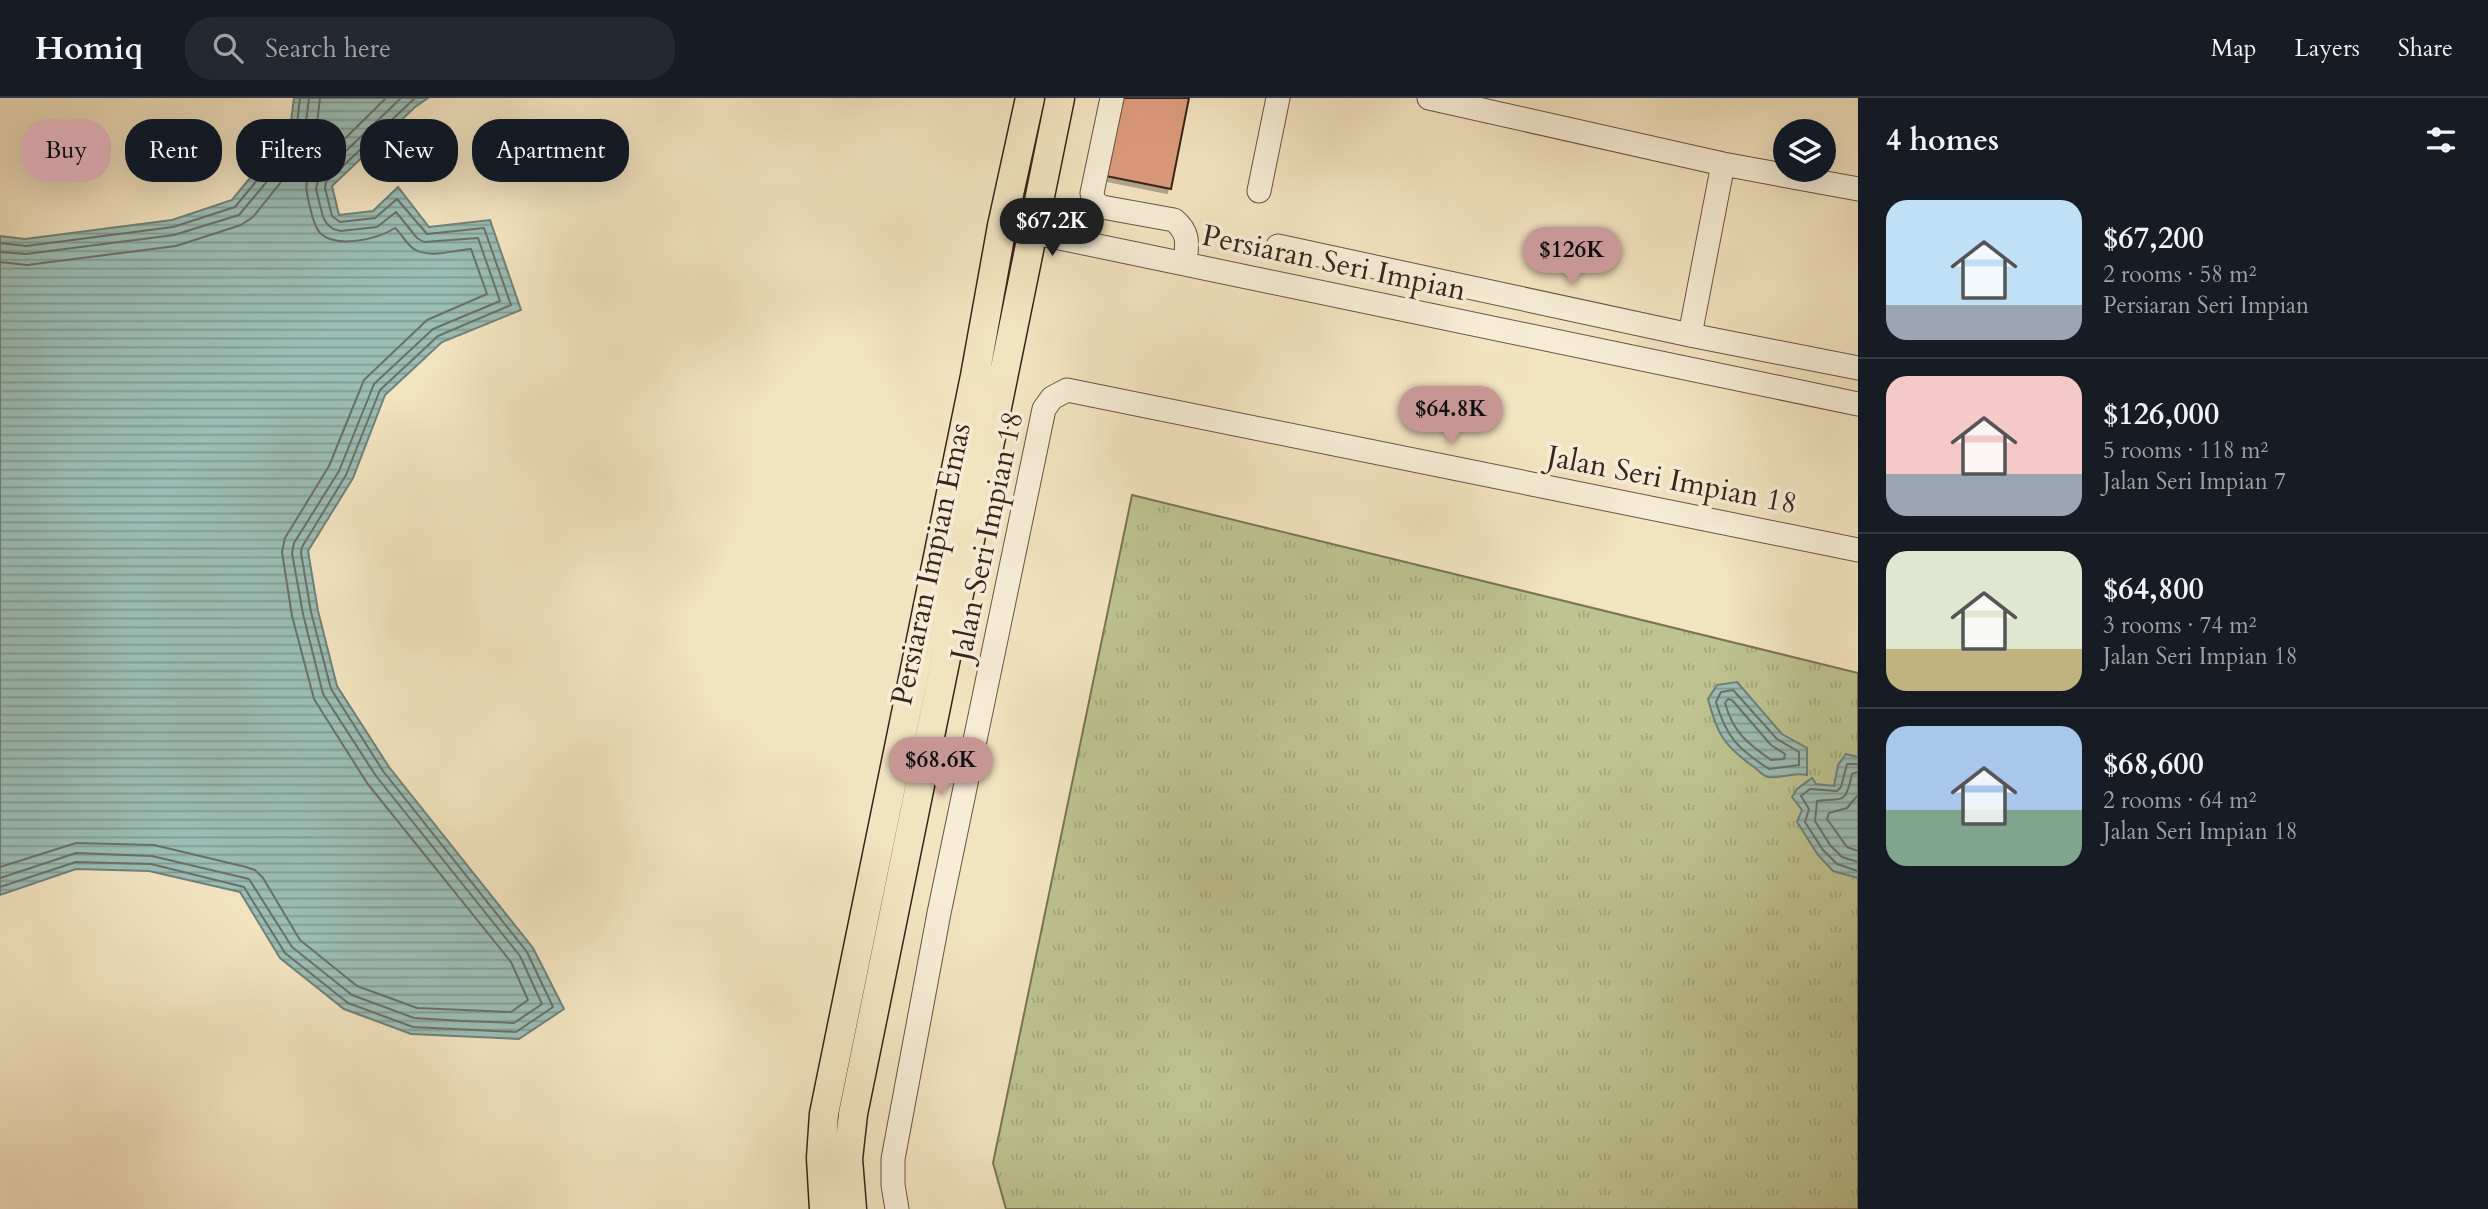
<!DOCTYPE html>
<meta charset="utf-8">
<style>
body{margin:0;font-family:Cardo,serif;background:#242831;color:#f1f3f6;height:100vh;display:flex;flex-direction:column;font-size:26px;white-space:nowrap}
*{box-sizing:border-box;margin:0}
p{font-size:23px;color:#9ea1a6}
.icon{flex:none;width:38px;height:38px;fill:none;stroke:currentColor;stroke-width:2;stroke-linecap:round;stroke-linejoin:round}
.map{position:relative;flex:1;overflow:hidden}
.panel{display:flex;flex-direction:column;background:#171b24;width:630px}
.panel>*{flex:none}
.hud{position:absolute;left:21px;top:21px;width:665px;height:63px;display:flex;gap:14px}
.tools{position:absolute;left:1773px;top:21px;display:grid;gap:14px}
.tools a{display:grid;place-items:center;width:63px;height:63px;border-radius:50%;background:#171b24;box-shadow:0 7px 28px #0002;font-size:35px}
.price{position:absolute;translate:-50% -60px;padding:0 16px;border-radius:24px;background:#c59692;color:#111;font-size:23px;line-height:46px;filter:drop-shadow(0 2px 4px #0008)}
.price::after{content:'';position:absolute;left:50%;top:42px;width:21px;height:16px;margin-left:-10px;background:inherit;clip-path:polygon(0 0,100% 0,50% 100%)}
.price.on{background:#222;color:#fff}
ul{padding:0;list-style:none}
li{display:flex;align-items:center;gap:21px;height:175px;padding:0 28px}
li+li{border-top:2px solid #363941}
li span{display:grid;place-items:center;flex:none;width:196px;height:140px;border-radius:21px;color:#555}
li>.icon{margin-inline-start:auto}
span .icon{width:84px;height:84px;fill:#fffc;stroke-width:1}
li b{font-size:30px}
h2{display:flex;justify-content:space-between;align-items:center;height:84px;padding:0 28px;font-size:30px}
.tag{padding:0 24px;border-radius:28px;background:#171b24;box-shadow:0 7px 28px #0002;font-size:24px;line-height:63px}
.tag.on{background:#c59692;color:#111}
header{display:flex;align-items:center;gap:42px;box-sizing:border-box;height:98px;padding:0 35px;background:#171b24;border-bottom:2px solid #363941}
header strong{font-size:33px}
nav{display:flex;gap:38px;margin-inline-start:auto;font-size:24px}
.search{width:490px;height:63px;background:#242831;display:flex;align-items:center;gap:18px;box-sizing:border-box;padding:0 24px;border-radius:28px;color:#9ea1a6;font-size:26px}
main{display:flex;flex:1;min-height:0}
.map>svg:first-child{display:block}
.grass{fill:url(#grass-tufts);stroke:#7b7456;stroke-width:2}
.water{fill:url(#water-rules);stroke:#738077;stroke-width:2}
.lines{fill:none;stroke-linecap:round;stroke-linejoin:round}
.shore{stroke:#6a7168;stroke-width:2}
.building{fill:#dd9b7d;stroke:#38241a;stroke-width:2;filter:url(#shadow)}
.minor-casing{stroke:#675444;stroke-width:25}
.major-casing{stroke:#38241a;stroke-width:31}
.minor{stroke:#f7edd7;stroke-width:23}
.major{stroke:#f3e4c1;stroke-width:28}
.labels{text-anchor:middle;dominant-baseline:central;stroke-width:7;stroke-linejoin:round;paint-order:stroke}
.street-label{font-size:30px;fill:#38241a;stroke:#f7edd7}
</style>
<header>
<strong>Homiq</strong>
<div class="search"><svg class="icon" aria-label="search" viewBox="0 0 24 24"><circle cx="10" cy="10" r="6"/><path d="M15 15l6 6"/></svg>Search here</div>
<nav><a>Map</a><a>Layers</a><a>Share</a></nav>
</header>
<main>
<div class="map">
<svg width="1858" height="1111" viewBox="0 0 1858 1111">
<defs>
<pattern id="grass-tufts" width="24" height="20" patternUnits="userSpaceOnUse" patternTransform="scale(1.75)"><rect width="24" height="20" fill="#bec391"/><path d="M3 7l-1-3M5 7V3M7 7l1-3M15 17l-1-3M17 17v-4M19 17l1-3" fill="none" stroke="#a4a77c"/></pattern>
<pattern id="water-rules" width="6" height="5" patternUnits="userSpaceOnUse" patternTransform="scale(1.75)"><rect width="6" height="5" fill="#9bbeb5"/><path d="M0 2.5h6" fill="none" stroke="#7f9a92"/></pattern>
<filter id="shadow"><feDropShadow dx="-4" dy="4" stdDeviation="0" flood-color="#0004"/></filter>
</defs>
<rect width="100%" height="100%" fill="#f3e4c1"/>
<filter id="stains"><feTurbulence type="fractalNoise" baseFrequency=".00286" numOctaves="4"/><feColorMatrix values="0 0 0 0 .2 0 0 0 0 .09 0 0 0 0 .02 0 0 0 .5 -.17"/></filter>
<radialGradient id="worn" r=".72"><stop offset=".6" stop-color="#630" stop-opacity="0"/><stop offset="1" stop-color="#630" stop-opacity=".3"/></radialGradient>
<!-- grass -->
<path class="grass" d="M1132,397L1858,575V1111H1006L993,1065Z"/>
<!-- water -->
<path class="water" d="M294,0H428L415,9L332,88L339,117L373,113L398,89L429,129L490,122L521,212L442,244L385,297L353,380L308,453L318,513L337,588L389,669L533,850L564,911L519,941L411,936L344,911L280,860L240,794L149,773L76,771L0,797V138L25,141L172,122L232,102L290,31Z
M1737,584L1782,636L1807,650V677C1792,674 1780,681 1768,679C1763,678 1758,672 1754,669C1724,648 1717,636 1708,601L1717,587Z
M1846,656L1858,659V780L1833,773L1818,757L1797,724L1802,712L1792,699L1797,691L1812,680L1816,686L1834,688L1838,667Z"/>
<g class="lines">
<!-- shore -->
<path class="shore" d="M0,145L26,148L173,129L235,109L296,35L300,0
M0,154L26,156L174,137L239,117L304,39L309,0
M0,164L27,167L176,148L241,127L253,119L313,44L316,34L320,0
M1733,592L1777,641L1799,654V667L1769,671C1738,651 1726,639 1716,604L1721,594Z
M1728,601L1732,602L1771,647L1785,656L1784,661L1771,662C1747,645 1733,634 1725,605Z
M1858,666H1847L1841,689L1837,693L1810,691L1801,698L1809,711L1805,724L1823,752L1837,766L1858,773
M1858,674L1852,676C1845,708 1844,699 1817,703L1815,723L1830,747L1842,759L1858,764
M1858,697L1847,710L1829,715L1827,721L1847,749L1858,753
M0,769L76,745L154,747L246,769L255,772L263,780L300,842L357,888L417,910L511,914L528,902L511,864L367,685L314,601L292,518L282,454L285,440L329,368L364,282L427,222L487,196L471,151C454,152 430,161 414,151C406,146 402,136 395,130C378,141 336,151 320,135C314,128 312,118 310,109C307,97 304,88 309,76L386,0
M0,780L76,755L152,758L249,781L292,849L352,897L414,920L463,923L514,925L542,906L520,858L376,678L323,596L303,516L292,455L294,445L339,373L374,286L433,231L500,203L478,140L424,144L417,140L396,114L377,129L341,133L333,131L327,126L323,119L316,91L319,79L401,0
M0,789L76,764L151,766L244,789L285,855L348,905L413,929L516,934L553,909L527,854L383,673L331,591L311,514L301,455L302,449L346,377L380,292L438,238L511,207L484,130L427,136L397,101L375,120L340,124L332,118L325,90L326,84L415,0"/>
</g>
<!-- building -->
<path class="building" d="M1122,0H1189L1171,91L1106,78Z"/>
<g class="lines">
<!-- minor casing -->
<g class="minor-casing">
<path id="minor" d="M1112,0L1092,95L1094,104L1102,109L1174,122C1190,135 1187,146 1185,166
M1429,0L1723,66L1858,91
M1259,93L1278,0
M1002,128L1858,306
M1278,148L1690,237L1858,270
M1690,237L1723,66
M897,1111L893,1087V1061L939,815L1044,311L1052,300L1067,292L1858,452"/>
</g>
<!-- major casing -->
<g class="major-casing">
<path id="major" d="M824,1111L821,1060L824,1016L975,278L1002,128L1030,0
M852,1111L848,1061L853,1016L1060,0"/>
</g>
<!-- minor -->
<use href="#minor" class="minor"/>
<!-- major -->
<use href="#major" class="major"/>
</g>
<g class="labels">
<!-- street labels -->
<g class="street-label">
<text transform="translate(1334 165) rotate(12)">Persiaran Seri Impian</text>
<text transform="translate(1672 382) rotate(11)">Jalan Seri Impian 18</text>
<text transform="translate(987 438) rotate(-78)">Jalan Seri Impian 18</text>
<text transform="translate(931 466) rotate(-78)">Persiaran Impian Emas</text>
</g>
</g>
<rect width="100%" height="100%" filter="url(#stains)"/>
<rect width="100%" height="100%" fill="url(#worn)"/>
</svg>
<div class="tools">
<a><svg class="icon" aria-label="layers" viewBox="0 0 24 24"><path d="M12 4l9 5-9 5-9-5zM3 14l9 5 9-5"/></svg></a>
</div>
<b class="price on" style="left:1052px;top:160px">$67.2K</b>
<b class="price" style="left:1572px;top:189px">$126K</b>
<b class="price" style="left:1451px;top:348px">$64.8K</b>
<b class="price" style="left:941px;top:699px">$68.6K</b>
<div class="hud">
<a class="tag on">Buy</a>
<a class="tag">Rent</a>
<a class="tag">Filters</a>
<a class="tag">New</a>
<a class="tag">Apartment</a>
</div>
</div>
<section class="panel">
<h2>4 homes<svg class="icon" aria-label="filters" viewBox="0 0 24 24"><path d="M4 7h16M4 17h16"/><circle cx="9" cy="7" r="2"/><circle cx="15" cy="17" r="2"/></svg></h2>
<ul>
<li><span style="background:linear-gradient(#bfe0f5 75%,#9aa5b1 0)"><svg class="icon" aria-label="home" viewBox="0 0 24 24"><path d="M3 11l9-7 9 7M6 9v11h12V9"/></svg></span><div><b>$67,200</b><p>2 rooms · 58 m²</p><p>Persiaran Seri Impian</p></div></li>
<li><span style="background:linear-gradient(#f6c9c9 70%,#9aa5b1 0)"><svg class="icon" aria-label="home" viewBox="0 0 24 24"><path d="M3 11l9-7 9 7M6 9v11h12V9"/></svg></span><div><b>$126,000</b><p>5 rooms · 118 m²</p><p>Jalan Seri Impian 7</p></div></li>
<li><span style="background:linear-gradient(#dfe7d0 70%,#c2b280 0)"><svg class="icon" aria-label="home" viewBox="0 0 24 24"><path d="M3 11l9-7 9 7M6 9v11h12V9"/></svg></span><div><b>$64,800</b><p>3 rooms · 74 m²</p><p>Jalan Seri Impian 18</p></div></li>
<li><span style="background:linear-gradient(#a9c7e8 60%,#7fa58c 0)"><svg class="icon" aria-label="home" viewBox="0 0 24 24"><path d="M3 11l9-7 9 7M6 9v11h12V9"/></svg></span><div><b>$68,600</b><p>2 rooms · 64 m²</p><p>Jalan Seri Impian 18</p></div></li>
</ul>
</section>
</main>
